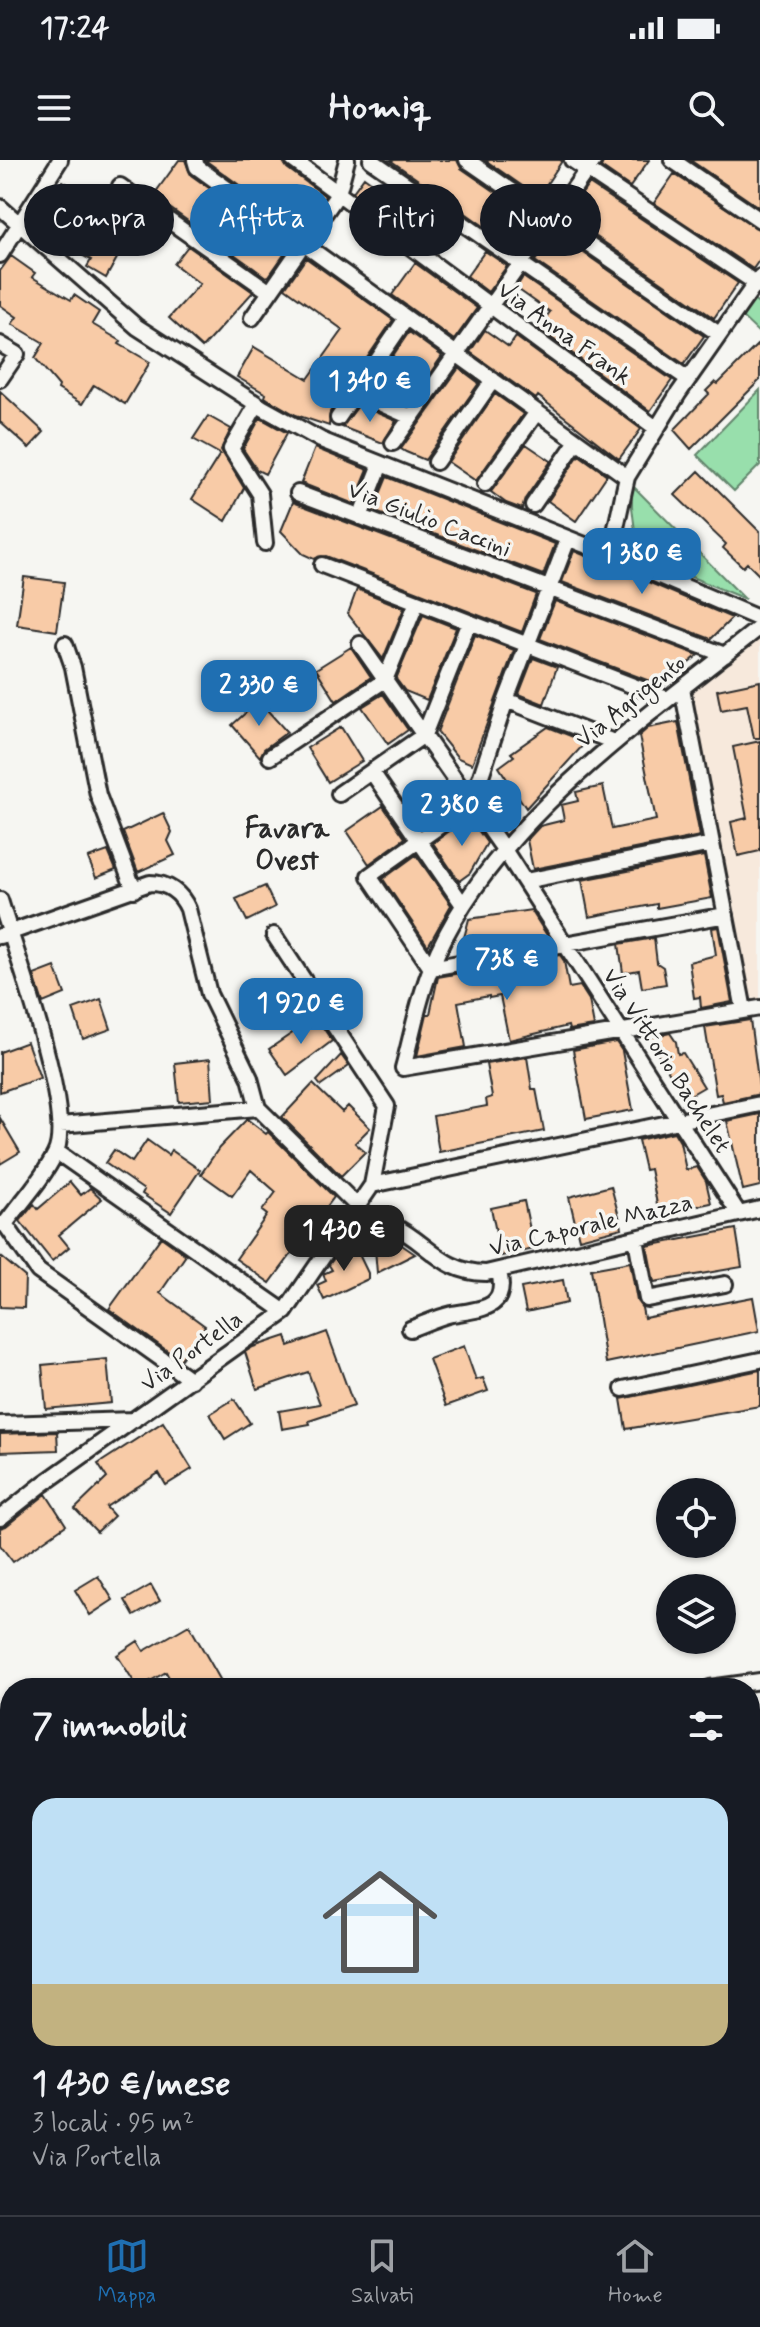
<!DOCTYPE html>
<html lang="it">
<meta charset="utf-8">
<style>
body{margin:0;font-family:Mynerve,sans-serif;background:#242831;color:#f1f3f6;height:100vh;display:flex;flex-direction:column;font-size:30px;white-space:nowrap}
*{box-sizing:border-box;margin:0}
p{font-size:26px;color:#9ea1a6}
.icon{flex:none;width:44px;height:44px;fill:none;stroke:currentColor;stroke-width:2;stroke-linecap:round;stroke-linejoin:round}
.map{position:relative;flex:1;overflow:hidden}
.panel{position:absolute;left:0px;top:1518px;width:760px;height:538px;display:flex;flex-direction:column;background:#171b24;border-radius:32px 32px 0 0;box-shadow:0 2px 6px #0004}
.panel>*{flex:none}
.top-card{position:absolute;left:24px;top:24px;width:712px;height:72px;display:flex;gap:16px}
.tools{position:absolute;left:656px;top:1318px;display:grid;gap:16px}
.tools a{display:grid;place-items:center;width:80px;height:80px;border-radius:50%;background:#171b24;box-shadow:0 2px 6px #0004;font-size:40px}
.price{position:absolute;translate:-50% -68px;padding:0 18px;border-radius:16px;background:#1f6fb2;color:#fff;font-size:26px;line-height:52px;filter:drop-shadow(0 2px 4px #0008)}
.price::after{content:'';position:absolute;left:50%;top:48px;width:24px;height:18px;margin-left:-12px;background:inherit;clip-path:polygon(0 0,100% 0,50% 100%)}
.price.active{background:#222;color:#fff}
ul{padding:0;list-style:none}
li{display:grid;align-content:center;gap:16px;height:424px;padding:0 32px}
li+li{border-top:2px solid #363941}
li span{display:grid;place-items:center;height:248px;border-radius:24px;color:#555}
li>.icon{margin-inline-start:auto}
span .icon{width:144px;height:144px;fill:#fffc;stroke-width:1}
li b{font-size:34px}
h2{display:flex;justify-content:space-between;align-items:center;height:96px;padding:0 32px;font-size:34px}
.pill{padding:0 28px;border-radius:36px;background:#171b24;box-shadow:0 2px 6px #0004;font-size:28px;line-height:72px}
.pill.active{background:#1f6fb2;color:#fff}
.status{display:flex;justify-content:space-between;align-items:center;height:56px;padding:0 40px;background:#171b24;direction:ltr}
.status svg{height:22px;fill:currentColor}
header{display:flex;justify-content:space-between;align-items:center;height:104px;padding:0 32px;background:#171b24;font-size:36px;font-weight:700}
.dock{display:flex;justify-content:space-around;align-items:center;height:112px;border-top:2px solid #363941;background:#171b24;font-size:22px;color:#9ea1a6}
.dock a{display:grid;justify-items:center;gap:4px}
.dock .active{color:#1f6fb2}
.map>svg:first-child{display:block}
.built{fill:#f7e9dc}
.green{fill:#98dfac;stroke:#62856c;stroke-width:2}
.building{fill:#f8cba7;stroke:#2b2b2b;stroke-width:2}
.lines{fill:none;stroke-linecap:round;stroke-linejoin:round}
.street-casing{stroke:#2b2b2b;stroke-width:20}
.street{stroke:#f6f6f2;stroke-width:14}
.labels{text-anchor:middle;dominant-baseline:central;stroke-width:7;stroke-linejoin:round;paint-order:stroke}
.street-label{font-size:24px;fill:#2b2b2b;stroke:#f6f6f2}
.quarter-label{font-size:28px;font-weight:bold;fill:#2b2b2b;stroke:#f6f6f2}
</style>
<div class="status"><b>17:24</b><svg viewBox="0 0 49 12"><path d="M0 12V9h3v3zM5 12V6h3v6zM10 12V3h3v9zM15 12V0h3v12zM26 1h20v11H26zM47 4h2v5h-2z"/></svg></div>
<header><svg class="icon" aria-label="menu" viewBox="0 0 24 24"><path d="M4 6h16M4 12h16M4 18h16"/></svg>Homiq<svg class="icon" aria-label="search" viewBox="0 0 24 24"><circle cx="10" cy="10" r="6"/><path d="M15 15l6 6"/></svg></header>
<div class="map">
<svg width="760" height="2055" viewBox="0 0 760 2055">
<rect width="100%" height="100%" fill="#f6f6f2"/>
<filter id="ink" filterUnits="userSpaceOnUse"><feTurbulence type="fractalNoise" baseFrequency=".0125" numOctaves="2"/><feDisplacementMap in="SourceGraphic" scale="16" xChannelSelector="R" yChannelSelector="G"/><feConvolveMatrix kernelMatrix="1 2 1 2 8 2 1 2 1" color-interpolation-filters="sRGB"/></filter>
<g filter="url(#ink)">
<!-- built -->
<path class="built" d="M760,477V840L750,838L690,529Z"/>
<!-- green -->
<path class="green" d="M752,139L760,145V174L740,155Z
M760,230V305L734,331L697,295Z
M632,325L745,439L638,395L632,347Z"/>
<!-- building -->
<path class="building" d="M179,0H185L191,15L290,86L269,116L266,117L153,36Z
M205,0H282L287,8L325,36L301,70Z
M390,0H457L461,8L538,61L518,90Z
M485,0H562V1L538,37Z
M604,0H649L630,27L601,7Z
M690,0H760V48Z
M674,14L760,70V99L753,109L654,43Z
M364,17L401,44L390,59L353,32Z
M63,21L111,49L100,68L126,82L106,118L87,107L91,100L52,79L38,67Z
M589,24L738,123L714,158L566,56Z
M555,73L704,176L684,204L535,101Z
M188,86L253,132L202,188L169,158L200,124L174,104Z
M485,91L507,106L488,132L467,116Z
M11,96L35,113L32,117L71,140L74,135L99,152L92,164L121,181L119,184L150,202L125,244L94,225L82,244L58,229L59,226L35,198L44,183L12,164L17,157L0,145V111Z
M306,98L393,160L330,252L329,266L296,255L268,239L265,237L266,234L237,217L254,187L308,219L343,170L285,128Z
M415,103L477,148L454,180L392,135Z
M523,117L672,220L650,251L538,168L550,152L516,128Z
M485,170L509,187L516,177L641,269L619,299L538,236L536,239L470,192Z
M409,172L442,196L408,245L371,228Z
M760,182V220L691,289L674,270L709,234L706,231L715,222L718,224Z
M459,208L479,223L425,300L406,292L401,289Z
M0,231L44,272L29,288L0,262Z
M495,234L523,254L476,321L448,302Z
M359,245L396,261L383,283L342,267Z
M208,256L231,269L221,290L244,328L226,361L192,339L220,294L193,279Z
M260,258L287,273L265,314L257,310L243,289Z
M526,284L551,301L525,339L522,349L506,343L491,332Z
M315,288L368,310L354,344L301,323Z
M579,295L607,315L576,361L548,341Z
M699,311L760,372V416L747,403L743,407L723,388L726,384L675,335Z
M387,317L555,384L543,415L373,351Z
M293,342L536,434L522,472L326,396L314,399L303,394L281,371Z
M574,391L606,404L732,458L711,479L562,422Z
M24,417L64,422L57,471L17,465Z
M357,429L404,448L383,499L348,454Z
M555,441L698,495L663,526L631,514L540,479Z
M423,455L456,468L427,540L405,531L396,519Z
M475,475L514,490L472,604L458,598L437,572Z
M351,487L371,517L336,541L316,509Z
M533,498L557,507L544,544L519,534Z
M760,521V578H754L747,545L721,550L717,530Z
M383,534L408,570L388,584L362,547Z
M259,541L287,572L264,589L260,597L232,565Z
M678,562L700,676L533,709L527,680L540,666L564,660L561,645L578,641L576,632L603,626L612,669L656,660L639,576L648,568Z
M341,567L362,601L328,622L307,588Z
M548,567L586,582L526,648L499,607L514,596L511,593Z
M760,581V691L738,696L731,662L747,658L733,587Z
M383,646L405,678L369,704L347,671Z
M163,653L172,672L168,681L175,695L138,712L123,672Z
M469,657L487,683L470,713L459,721L433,683Z
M108,691L116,710L96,718L88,698Z
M416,695L451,745L428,786L383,719Z
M704,696L712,738L657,748V744L589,757L582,720Z
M265,726L275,747L247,761L236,739Z
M531,750L548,777L460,793L469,759Z
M718,767L732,842L701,848L700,837L694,838L689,802L716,795L712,768Z
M654,778L657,803L663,807L666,824L642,828L639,810L623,813L619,784Z
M560,795L564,801L569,828L580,826L589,840L594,866L569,870L568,866L509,880L500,836L489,838V836L458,842L466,887L417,896L427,854H430L438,817Z
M55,807L65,834L43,843L34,815Z
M101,839L111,869L83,879L73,849Z
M316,857L332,881L287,915L269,889Z
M750,860L760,934L723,942L721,934L716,935L705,867Z
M670,873L676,882L678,894L683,893L704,927L685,938L648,878Z
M27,882L40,918L0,932V892Z
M616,882L622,891L633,950L586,959L573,890Z
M341,895L349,906L321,926L317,921Z
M527,897L532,929H536L544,971L439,992L433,956L487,946L486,939L492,937L486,904Z
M210,899L213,939L179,942L175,903Z
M313,924L342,952L348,946L370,968L355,983L365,992L341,1016L282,957Z
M760,954V1026L743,1030L727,961Z
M0,958L20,992L0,1004Z
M247,959L266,974L268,972L334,1037L270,1123L236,1099L267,1055L262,1051L276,1032L251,1010L232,1036L201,1014L219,988Z
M674,972L680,982L686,1010L697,1007L706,1021L711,1043L659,1054L650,1009L645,1010L638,980Z
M147,980L168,995L171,990L200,1010L171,1053L142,1034L144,1030L105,1003L114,990L132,1002Z
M70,1022L81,1035L90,1028L102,1039L59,1075L69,1087L52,1101L20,1061L34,1044L38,1049Z
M611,1026L622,1068L579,1079L569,1037Z
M524,1041L534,1089L501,1096L491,1048Z
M736,1069L742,1107L654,1122L647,1086Z
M161,1077L186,1095L160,1133L205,1166L180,1200L109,1149Z
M374,1077H390L415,1094L377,1113Z
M354,1084L368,1113V1119L324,1140L317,1125L326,1121L323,1114L332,1110L329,1105L339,1091Z
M0,1096L25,1117L24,1148L0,1147Z
M630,1102L637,1141L642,1148L644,1158L753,1137L759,1171L606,1203L591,1109Z
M563,1120L567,1143L526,1152L521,1128Z
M327,1172L354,1246L309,1261L310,1264L282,1269L279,1251L320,1244L308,1212L257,1229L245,1192L253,1187L286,1176L289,1186Z
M464,1186L476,1220L483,1218L488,1231L446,1246L429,1199Z
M107,1199L111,1243L46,1249L42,1205Z
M760,1210V1246L626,1269L621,1239Z
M234,1239L250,1263L225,1279L210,1254Z
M163,1262L192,1309L166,1325L159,1313L106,1347L114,1356L97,1372L75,1349L107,1318L98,1304Z
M57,1272L58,1290L0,1292V1274Z
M46,1334L66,1365L13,1402L0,1385V1368L6,1366Z
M98,1416L113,1440L90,1455L75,1430Z
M151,1425L160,1441L134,1456L125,1440Z
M189,1465L225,1528H175L166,1512L138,1528L117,1495L138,1481L144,1491Z"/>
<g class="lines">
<!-- street casing -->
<g class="street-casing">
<path id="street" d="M195,0L197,7L627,317
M293,0L656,268
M371,0L688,219
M467,0L719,174
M572,0L760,126
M672,0L760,60
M120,26L270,132
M0,47L137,167L263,248L321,280L610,395L760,459
M0,95L60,0
M252,158L338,34L347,0
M0,184L17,194L0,219
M355,232L411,257
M257,244L231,289L260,334L265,383
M338,258L405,160
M393,283L594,0
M436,302L493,220
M485,324L537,252
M298,333L725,495
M533,345L577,281
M360,357L381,304
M568,379L506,540L472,643L369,716L431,808L726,755
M610,395L627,317L678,234L760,117
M322,405L667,539
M760,467C645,559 486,667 431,808C418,840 412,875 403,908L760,848
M65,484L73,507L98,635L134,730
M360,484L505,691L739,1054
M682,528L744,850
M506,540L614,582
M270,597L385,520L417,442
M372,612L463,745
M339,634L424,575L469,462
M525,721L712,684
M0,740C14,788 76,955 55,994C43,1019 21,1042 5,1064
M0,776L150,723C168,723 181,733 188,749L209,834L250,918L258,948L357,1046
M60,965L258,948
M57,992L285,1152
M372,1025L760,944
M348,1058C363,1059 379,1059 392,1065C428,1082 442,1113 486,1113L760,1049
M0,1064H5L38,1111L191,1220
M636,1079L647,1139L725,1124
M410,1169C424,1164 438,1157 452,1154C479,1149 509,1150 499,1112
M623,1229L760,1200
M0,1264L134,1260
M0,1358L43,1324L285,1152L372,1025L387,946L274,775
M710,1528L760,1521
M0,1773L10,1768
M750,2042L760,2043"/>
</g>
<!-- street -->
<use href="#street" class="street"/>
</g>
</g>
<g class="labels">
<!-- street labels -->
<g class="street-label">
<text transform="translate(564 174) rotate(36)">Via Anna Frank</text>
<text transform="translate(429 360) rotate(21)">Via Giulio Caccini</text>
<text transform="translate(631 542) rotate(-39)">Via Agrigento</text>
<text transform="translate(666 901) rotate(57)">Via Vittorio Bachelet</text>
<text transform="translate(591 1066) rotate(-13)">Via Caporale Mazza</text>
<text transform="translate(192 1192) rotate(-36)">Via Portella</text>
</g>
<!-- quarter labels -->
<g class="quarter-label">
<text x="287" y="669">Favara<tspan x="287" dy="32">Ovest</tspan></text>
</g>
</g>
</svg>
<div class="tools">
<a><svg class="icon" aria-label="locate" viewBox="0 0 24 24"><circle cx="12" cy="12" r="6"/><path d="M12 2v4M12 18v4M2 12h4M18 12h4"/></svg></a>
<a><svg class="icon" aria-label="layers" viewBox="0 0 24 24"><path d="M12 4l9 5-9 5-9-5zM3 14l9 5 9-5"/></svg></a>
</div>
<b class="price" style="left:370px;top:264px">1 340 €</b>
<b class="price" style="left:642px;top:436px">1 380 €</b>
<b class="price" style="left:259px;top:568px">2 330 €</b>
<b class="price" style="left:462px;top:688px">2 380 €</b>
<b class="price" style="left:507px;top:842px">738 €</b>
<b class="price" style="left:301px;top:886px">1 920 €</b>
<b class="price active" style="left:344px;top:1113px">1 430 €</b>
<div class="top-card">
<a class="pill">Compra</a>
<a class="pill active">Affitta</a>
<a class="pill">Filtri</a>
<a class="pill">Nuovo</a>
</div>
<section class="panel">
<h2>7 immobili<svg class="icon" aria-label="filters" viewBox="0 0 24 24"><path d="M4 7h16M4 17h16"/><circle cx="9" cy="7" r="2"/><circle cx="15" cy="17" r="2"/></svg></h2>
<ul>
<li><span style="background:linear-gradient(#bfe0f5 75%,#c2b280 0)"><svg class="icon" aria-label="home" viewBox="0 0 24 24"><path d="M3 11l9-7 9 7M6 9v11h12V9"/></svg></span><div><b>1 430 €/mese</b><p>3 locali · 95 m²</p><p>Via Portella</p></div></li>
</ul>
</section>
</div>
<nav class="dock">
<a class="active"><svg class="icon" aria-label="map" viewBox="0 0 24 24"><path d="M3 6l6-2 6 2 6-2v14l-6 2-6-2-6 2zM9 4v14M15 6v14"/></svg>Mappa</a>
<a><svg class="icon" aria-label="saved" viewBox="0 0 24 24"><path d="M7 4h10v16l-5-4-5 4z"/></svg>Salvati</a>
<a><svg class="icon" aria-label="home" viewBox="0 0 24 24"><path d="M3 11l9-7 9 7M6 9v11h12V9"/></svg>Home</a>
</nav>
